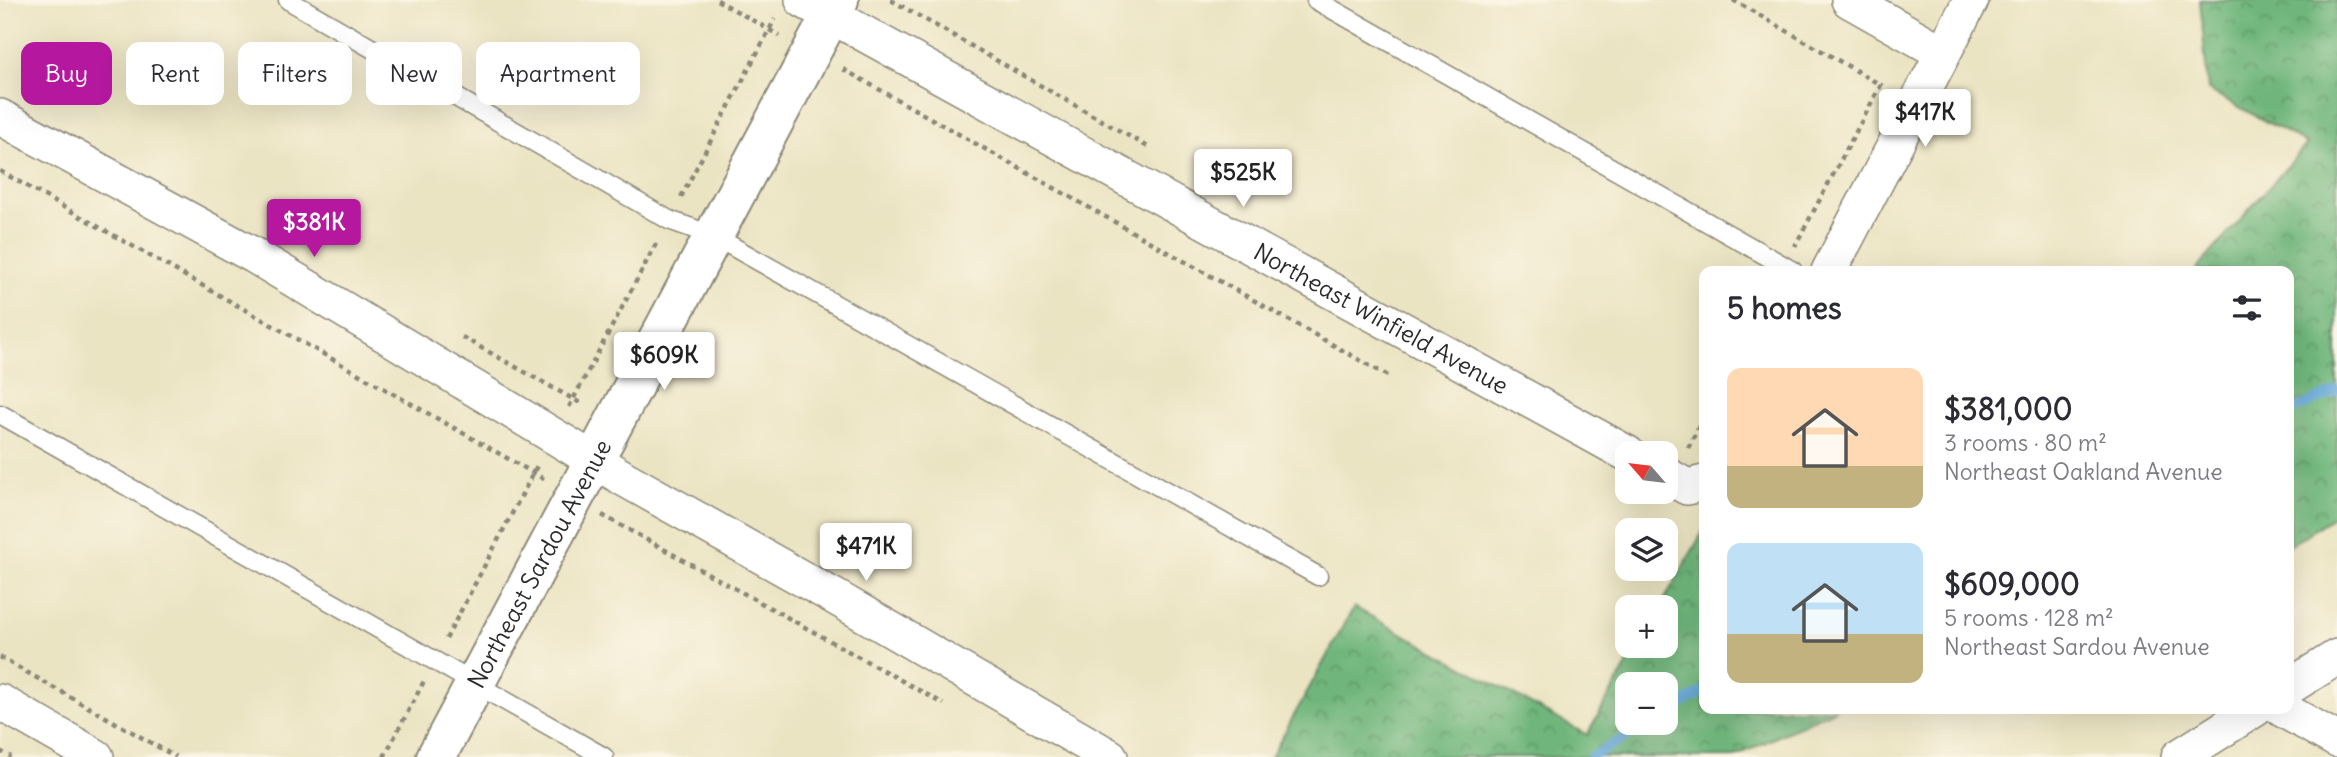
<!DOCTYPE html>
<meta charset="utf-8">
<style>
body{margin:0;font-family:Delius,sans-serif;background:#f2f2f3;color:#2b2b33;height:100vh;display:flex;flex-direction:column;font-size:26px;white-space:nowrap}
*{box-sizing:border-box;margin:0}
p{font-size:23px;color:#7c7c81}
.icon{flex:none;width:38px;height:38px;fill:none;stroke:currentColor;stroke-width:2;stroke-linecap:round;stroke-linejoin:round}
.map{position:relative;flex:1;overflow:hidden}
.panel{position:absolute;left:1699px;top:266px;width:595px;height:448px;display:flex;flex-direction:column;background:#fff;border-radius:14px;box-shadow:0 7px 28px #0002}
.panel>*{flex:none}
.guide{position:absolute;left:21px;top:42px;width:665px;height:63px;display:flex;gap:14px}
.needle{width:46px;rotate:298deg}
.fabs{position:absolute;left:1615px;top:441px;display:grid;gap:14px}
.fabs a{display:grid;place-items:center;width:63px;height:63px;border-radius:14px;background:#fff;box-shadow:0 7px 28px #0002;font-size:35px}
.price{position:absolute;translate:-50% -60px;padding:0 16px;border-radius:7px;background:#fff;color:#222;font-size:23px;line-height:46px;filter:drop-shadow(0 2px 4px #0008)}
.price::after{content:'';position:absolute;left:50%;top:42px;width:21px;height:16px;margin-left:-10px;background:inherit;clip-path:polygon(0 0,100% 0,50% 100%)}
.price.current{background:#b5179e;color:#fff}
ul{padding:0;list-style:none}
li{display:flex;align-items:center;gap:21px;height:175px;padding:0 28px}
li span{display:grid;place-items:center;flex:none;width:196px;height:140px;border-radius:14px;color:#555}
li>.icon{margin-inline-start:auto}
span .icon{width:84px;height:84px;fill:#fffc;stroke-width:1}
li b{font-size:30px}
h2{display:flex;justify-content:space-between;align-items:center;height:84px;padding:0 28px;font-size:30px}
.pill{padding:0 24px;border-radius:14px;background:#fff;box-shadow:0 7px 28px #0002;font-size:24px;line-height:63px}
.pill.current{background:#b5179e;color:#fff}
.map>svg:first-child{display:block}
.forest{fill:url(#forest-crowns);stroke:#4e7053;stroke-width:2;fill-rule:evenodd}
.lines{fill:none;stroke-linecap:round;stroke-linejoin:round}
.stream{stroke:#63a6d7;stroke-width:10}
.service-casing{stroke:#8b8877;stroke-width:21}
.minor-casing{stroke:#8b8877;stroke-width:38}
.secondary-casing{stroke:#8b8877;stroke-width:42}
.path{stroke:#8b8877;stroke-width:4.5;stroke-dasharray:5 5;stroke-linecap:butt}
.service{stroke:#fff;stroke-width:18}
.minor{stroke:#fff;stroke-width:35}
.secondary{stroke:#fff;stroke-width:38}
.labels{text-anchor:middle;dominant-baseline:central;stroke-width:5;stroke-linejoin:round;paint-order:stroke}
.street-label{font-size:24px;fill:#2b2b2b;stroke:#fcf5e5}
</style>
<div class="map">
<svg width="2337" height="757" viewBox="0 0 2337 757">
<defs>
<pattern id="forest-crowns" width="20" height="18" patternUnits="userSpaceOnUse" patternTransform="scale(1.75)"><rect width="20" height="18" fill="#70b67b"/><path d="M2 6a3 3 0 1 1 6 0M12 15a3 3 0 1 1 6 0" fill="none" stroke="#5c9465"/></pattern>
</defs>
<rect width="100%" height="100%" fill="#fcf5e5"/>
<filter id="ink" filterUnits="userSpaceOnUse"><feTurbulence type="fractalNoise" baseFrequency=".0143" numOctaves="2"/><feDisplacementMap in="SourceGraphic" scale="14" xChannelSelector="R" yChannelSelector="G"/><feConvolveMatrix kernelMatrix="1 2 1 2 8 2 1 2 1" color-interpolation-filters="sRGB"/></filter>
<filter id="wash" filterUnits="userSpaceOnUse"><feTurbulence type="fractalNoise" baseFrequency=".00686" numOctaves="4" result="noise"/><feDisplacementMap in="SourceGraphic" scale="28" xChannelSelector="R" yChannelSelector="G"/><feGaussianBlur stdDeviation="1.57" result="paint"/><feColorMatrix in="noise" values="0 0 0 0 0 0 0 0 0 0 0 0 0 0 0 0 0 1.4 0 .05"/><feComposite in="paint" operator="in"/></filter>
<g filter="url(#wash)">
<rect width="100%" height="100%" fill="#ebe4c3"/>
<!-- forest -->
<path class="forest" d="M2200,0H2337V514L2289,546V271H2195L2307,144L2208,90Z
M1704,530V709H1836L1734,757H1271L1354,607L1587,735L1638,646H1666V607H1660ZM1628,684H1666V723H1628Z"/>
<g class="lines">
<!-- stream -->
<path class="stream" d="M2289,412L2337,391
M1666,713L1704,691
M1591,757L1650,723"/>
</g>
</g>
<g filter="url(#ink)">
<g class="lines">
<!-- service casing -->
<g class="service-casing">
<path id="service" d="M288,0L669,220L714,236L744,253L1318,576
M1316,0L1793,271
M0,414L604,757"/>
</g>
<!-- minor casing -->
<g class="minor-casing">
<g id="minor">
<path id="s1" d="M803,0L1628,454"/>
<path d="M1849,0L1943,53"/>
<path d="M0,117L255,256L625,479L835,597L1110,757"/>
<path d="M1829,271L1971,0"/>
<path d="M1666,475L1687,487L1704,483"/>
<path d="M2289,687L2337,657"/>
<path d="M0,702L96,757"/>
<path d="M2282,709L2337,740"/>
<path d="M2179,757L2255,709"/>
</g>
</g>
<!-- secondary casing -->
<g class="secondary-casing">
<g id="secondary">
<path id="s2" d="M436,757L839,0"/>
</g>
</g>
<!-- path -->
<path class="path" d="M717,0L780,36
M891,0L1148,147
M1733,0L1881,85L1795,246
M843,69L1390,377
M0,171L544,479
M681,197L775,19
M462,337L582,404
M569,407L657,242
M1688,448L1704,416
M602,515L944,704
M446,639L538,464
M0,657L176,757
M0,751L11,757
M384,757L424,681"/>
<!-- service -->
<use href="#service" class="service"/>
<!-- minor -->
<use href="#minor" class="minor"/>
<!-- secondary -->
<use href="#secondary" class="secondary"/>
</g>
</g>
<g class="labels">
<!-- street labels -->
<g class="street-label">
<text stroke="none"><textPath href="#s1" startOffset="660">Northeast Winfield Avenue</textPath></text>
<text stroke="none"><textPath href="#s2" startOffset="219">Northeast Sardou Avenue</textPath></text>
</g>
</g>
</svg>
<div class="fabs">
<a><svg class="needle" viewBox="-14 -14 28 28"><path d="M0-13l5 13h-10z" fill="#e53935"/><path d="M0 13l5-13h-10z" fill="#7c7c81"/></svg></a>
<a><svg class="icon" aria-label="layers" viewBox="0 0 24 24"><path d="M12 4l9 5-9 5-9-5zM3 14l9 5 9-5"/></svg></a>
<a>+</a>
<a>−</a>
</div>
<b class="price" style="left:1925px;top:149px">$417K</b>
<b class="price" style="left:1243px;top:209px">$525K</b>
<b class="price current" style="left:314px;top:259px">$381K</b>
<b class="price" style="left:664px;top:392px">$609K</b>
<b class="price" style="left:866px;top:583px">$471K</b>
<div class="guide">
<a class="pill current">Buy</a>
<a class="pill">Rent</a>
<a class="pill">Filters</a>
<a class="pill">New</a>
<a class="pill">Apartment</a>
</div>
<section class="panel">
<h2>5 homes<svg class="icon" aria-label="filters" viewBox="0 0 24 24"><path d="M4 7h16M4 17h16"/><circle cx="9" cy="7" r="2"/><circle cx="15" cy="17" r="2"/></svg></h2>
<ul>
<li><span style="background:linear-gradient(#ffd9b3 70%,#c2b280 0)"><svg class="icon" aria-label="home" viewBox="0 0 24 24"><path d="M3 11l9-7 9 7M6 9v11h12V9"/></svg></span><div><b>$381,000</b><p>3 rooms · 80 m²</p><p>Northeast Oakland Avenue</p></div></li>
<li><span style="background:linear-gradient(#bfe0f5 65%,#c2b280 0)"><svg class="icon" aria-label="home" viewBox="0 0 24 24"><path d="M3 11l9-7 9 7M6 9v11h12V9"/></svg></span><div><b>$609,000</b><p>5 rooms · 128 m²</p><p>Northeast Sardou Avenue</p></div></li>
</ul>
</section>
</div>
